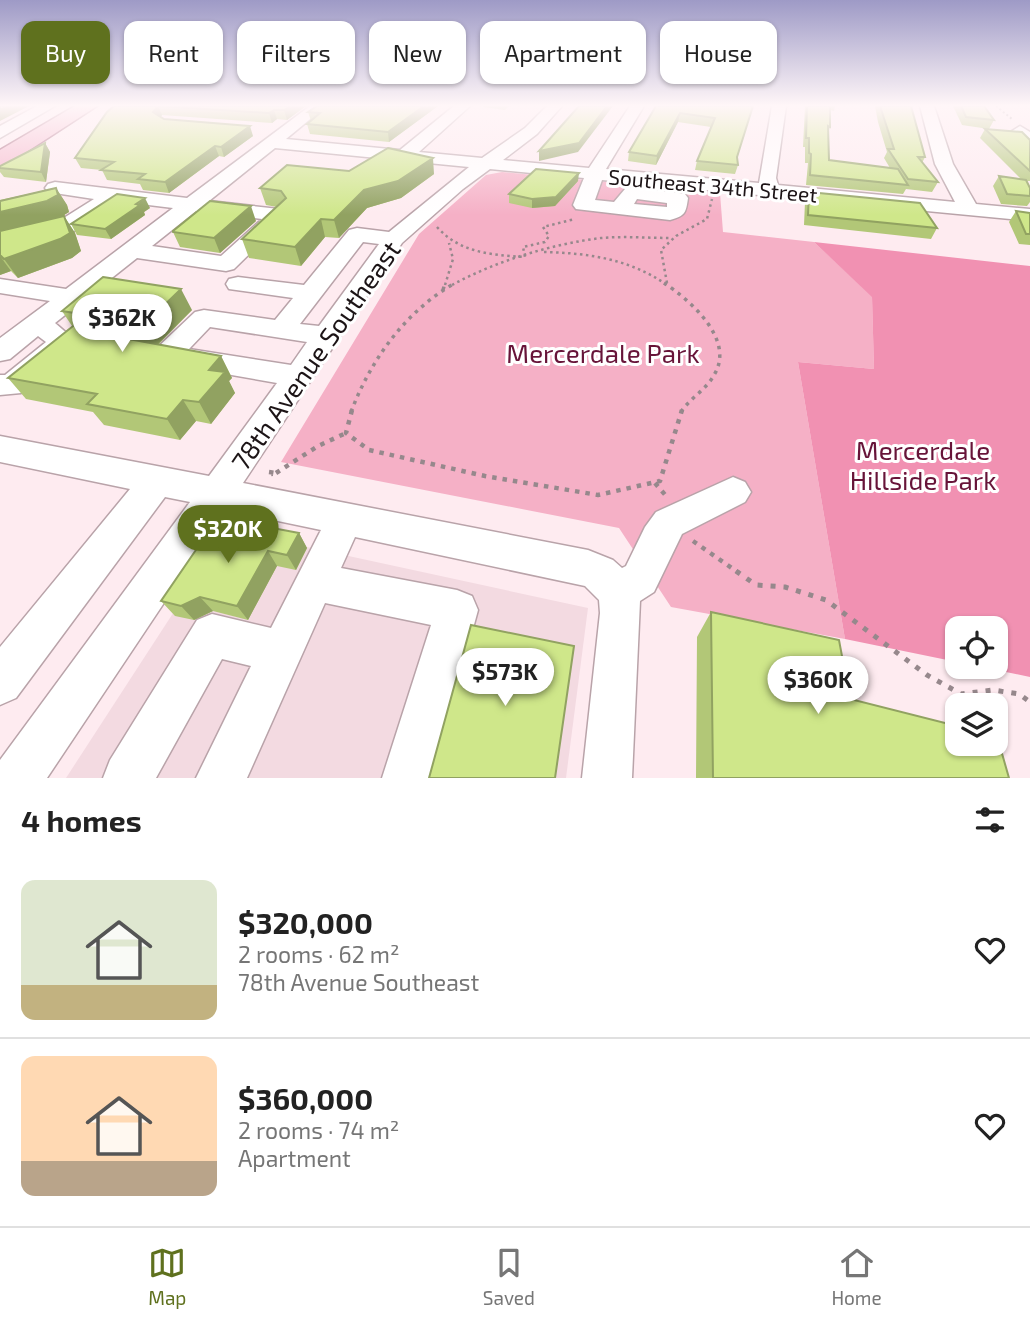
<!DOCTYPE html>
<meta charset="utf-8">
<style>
body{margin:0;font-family:"Exo 2",sans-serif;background:#f2f2f2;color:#222;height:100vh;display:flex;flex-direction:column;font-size:26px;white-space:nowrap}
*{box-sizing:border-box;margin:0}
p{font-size:23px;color:#767676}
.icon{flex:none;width:38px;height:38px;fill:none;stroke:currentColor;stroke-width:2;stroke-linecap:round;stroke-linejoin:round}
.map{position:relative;height:778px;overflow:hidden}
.side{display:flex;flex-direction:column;background:#fff;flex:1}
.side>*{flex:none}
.top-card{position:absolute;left:21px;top:21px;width:989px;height:63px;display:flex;gap:14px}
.controls{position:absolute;left:945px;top:616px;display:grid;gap:14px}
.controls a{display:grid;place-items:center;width:63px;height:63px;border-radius:14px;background:#fff;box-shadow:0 2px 5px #0004;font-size:35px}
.price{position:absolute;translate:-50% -60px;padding:0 16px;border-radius:24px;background:#fff;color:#222;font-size:23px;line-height:46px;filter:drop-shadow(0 2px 4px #0008)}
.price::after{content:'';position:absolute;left:50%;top:42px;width:21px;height:16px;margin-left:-10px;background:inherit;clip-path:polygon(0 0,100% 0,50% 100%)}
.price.on{background:#5f711e;color:#fff}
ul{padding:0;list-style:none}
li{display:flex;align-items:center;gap:21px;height:175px;padding:0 21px}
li+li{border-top:2px solid #e0e0e0}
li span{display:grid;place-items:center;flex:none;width:196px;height:140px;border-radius:14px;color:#555}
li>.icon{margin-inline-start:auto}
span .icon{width:84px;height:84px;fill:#fffc;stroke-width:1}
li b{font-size:30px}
h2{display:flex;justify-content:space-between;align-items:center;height:84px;padding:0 21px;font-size:30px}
.tag{padding:0 24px;border-radius:14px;background:#fff;box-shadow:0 2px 5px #0004;font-size:24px;line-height:63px}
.tag.on{background:#5f711e;color:#fff}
.tab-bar{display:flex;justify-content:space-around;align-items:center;height:98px;border-top:2px solid #e0e0e0;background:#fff;font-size:19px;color:#767676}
.tab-bar a{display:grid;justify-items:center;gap:4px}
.tab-bar .on{color:#5f711e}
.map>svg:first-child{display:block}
.built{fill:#f3dae1}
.green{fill:#f5b0c6}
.forest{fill:#f191b2}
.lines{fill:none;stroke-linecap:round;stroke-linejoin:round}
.minor-casing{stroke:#b9a3a9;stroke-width:3}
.major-casing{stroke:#a35d76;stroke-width:3}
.path-far4{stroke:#96888c;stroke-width:2;stroke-dasharray:2 2.5;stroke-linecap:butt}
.path-far3{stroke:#96888c;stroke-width:2.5;stroke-dasharray:2.5 3.5;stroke-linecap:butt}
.path-far2{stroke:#96888c;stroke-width:3.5;stroke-dasharray:3.5 5;stroke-linecap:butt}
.path-far1{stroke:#96888c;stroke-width:4.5;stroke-dasharray:4.5 6;stroke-linecap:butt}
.path{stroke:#96888c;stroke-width:5;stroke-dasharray:5 8;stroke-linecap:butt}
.minor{fill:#fff;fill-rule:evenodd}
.major{fill:#f4b6cb;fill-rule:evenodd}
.wall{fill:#b2c777}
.shaded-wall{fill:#91a261}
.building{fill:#cfe78a;stroke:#91a261;stroke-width:2}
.labels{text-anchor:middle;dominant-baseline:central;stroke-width:6;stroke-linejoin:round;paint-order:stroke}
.far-street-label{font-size:21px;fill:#1c1416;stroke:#fff}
.park-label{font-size:26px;fill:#671439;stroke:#fff}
.street-label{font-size:26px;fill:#1c1416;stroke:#fff}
</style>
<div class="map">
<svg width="1030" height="778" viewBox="0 0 1030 778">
<rect width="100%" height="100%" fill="#feebf0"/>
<!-- built -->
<path class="built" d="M247,534L588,608L566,778H66L216,547Z"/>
<!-- green -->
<path class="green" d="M502,172L720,193L723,232L814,242L872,296L874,369L798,362L845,639L671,607L619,528L281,462L419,234L486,175Z"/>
<!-- forest -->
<path class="forest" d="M814,242L1030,266V677L982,667H996V628H957V662L845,639L798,362L874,369L872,297Z"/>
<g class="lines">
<!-- minor casing -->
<g class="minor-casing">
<path id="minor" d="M37,106H55L0,138V126Z
M310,106H326L286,139L400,150L454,106H470L419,152L482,158L525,128L547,106H562L537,134L503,160L589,168L630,106H644L606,169L759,183L772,106H786L776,178L778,185L955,202L935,164L920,106H934L953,164L976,204L1030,209V221L602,180L595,200L614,202L625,189L632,187L685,194L688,198C686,213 685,216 670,220L576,209L573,205L584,178L490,169L463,189L402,243L243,483L588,550L613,560L622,568L626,566L645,527L656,512L733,477L745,482L751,492L745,502L682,534L654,592L640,601L632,778H582L600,613L599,600L585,586L355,537L341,568L457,590L472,596L478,610L432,778H382L431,625L325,603L247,778H196L251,666L222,659L156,778H103L110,760L197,620L212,614L271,628L321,530L226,510L47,778H0V760L190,502L165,497L16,698L0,705V647L130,489L0,462V436L209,476L277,383L157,362L153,355L157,348L195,312L204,310L275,320L293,298L229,289L226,284L229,279L238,277L304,285L349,230L357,228L389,232L469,167L275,148L209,201L279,209L286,211L289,215L234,269L226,271L137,258L55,323L77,342L21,393L0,395V375H5L46,342L38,336L10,359L0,361V338L50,301L0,293V279L66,289L173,208L116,201L74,231L0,249V235L59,221L94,199L48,192L45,188L48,184L55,182L187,198ZM637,199L667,203V207L634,204ZM196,211L262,219L221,256L152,246ZM363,242L379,244L319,326L300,324ZM210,327L307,342L291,365L189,349Z
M1020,126L1030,132V147L1024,146L1012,131Z"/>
</g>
<!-- major casing -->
<g class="major-casing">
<path id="major" d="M75,106H97L8,164L0,166V150Z"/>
</g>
<!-- path-far4 -->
<path class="path-far4" d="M996,106L1012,119"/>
<!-- path-far3 -->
<path class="path-far3" d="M437,227C460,253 492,255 525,257L523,247L545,242L549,236L543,227L575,219
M544,252C588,253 630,259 667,285
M667,283L661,250L676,236L707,219L712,199
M445,285L453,259L449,243
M452,285C496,261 552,244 601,238C624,236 648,238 671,238"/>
<!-- path-far2 -->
<path class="path-far2" d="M664,283C690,300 736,340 714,375C706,390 690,398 681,412
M443,290L445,283
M351,412C371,359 406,311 455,283"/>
<!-- path-far1 -->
<path class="path-far1" d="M352,410L346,433L369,450L485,476L598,495L660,481L682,410
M269,472L276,473L271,474
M276,473L318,446L346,433
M655,483L667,497
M223,534L227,539V531
M693,541L739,573"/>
<!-- path -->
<path class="path" d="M736,571L756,585L785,587L826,600L927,675L961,694L993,690L1019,694L1030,702"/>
<!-- minor -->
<use href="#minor" class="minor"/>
<!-- major -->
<use href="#major" class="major"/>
</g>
<!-- wall -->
<path class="wall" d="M114,106H306L287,120L277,119L272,123L162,115L161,117L164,119L253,136L224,157L219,156L169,193L143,190L140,184L107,180L102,170L81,168L75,158Z
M438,106L389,142L310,134L307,124L311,121L308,112Z
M483,106H509L505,110L483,107Z
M656,106H753L737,158L738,165L735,174L695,170L697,161L711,127L678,122L656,165L628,161L629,152Z
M805,106H835L834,111L830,110V127L828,133L829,160L890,168L884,158L887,152L878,122L875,106H911L925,157L922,163L938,182L932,192L906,189L903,194L806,185L808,163H805V147H803Z
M953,106H984L994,120L989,129L962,125Z
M985,129L1030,140V181H1027L1030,188V202L1027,206L1001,204L993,186L999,176L1022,180L980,138Z
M45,143L50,152L46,182L4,177L0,172V166Z
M349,171L434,174L401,198L367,208L339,238L325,237L301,266L249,258L242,239L277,207L266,205L260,188Z
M578,181L555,206L532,208L509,203V194Z
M56,188L67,205L69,212L62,216H64L75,233L81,251L72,258L18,278L11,271L0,275V200Z
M809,192L937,228L931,239L804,225L805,202Z
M150,208L144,212L145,215L111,239L77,235L71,224Z
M1016,211L1030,213V245L1019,244L1009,222Z
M256,221L220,253L180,247L173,232Z
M192,310L158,345L221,356L232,378L229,381L235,393L211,424L196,421L180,440L104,425L93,412L26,399L8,378L72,326L62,311Z
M243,529L299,533L307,548L296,570L277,566L248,620L213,611L194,620L175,616L161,601L216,547Z
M711,612L850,699L1009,778H696L697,637Z"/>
<!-- shaded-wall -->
<path class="shaded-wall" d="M8,106H29L0,121V110Z
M158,106L162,115L157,122L153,112Z
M291,106H306L287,120L284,110Z
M424,106H438L389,142L388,132Z
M607,106H613L578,152L539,161V151Z
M274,110L277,119L272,123L269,113Z
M680,113L678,122L656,165L657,156Z
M250,126L253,136L224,157L221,147Z
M45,143L50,152L46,182L41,172Z
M215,146L219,156L169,193L165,182Z
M433,158L434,174L401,198L367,208L339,238L334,220L364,190Z
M579,173L578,181L555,206L532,208V199Z
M56,188L67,205L69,212L58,219L0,232V212Z
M145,198L150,208L144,212L145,215L111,239L105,229Z
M251,206L256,221L220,253L214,238Z
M64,216L75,233L81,251L72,258L18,278L4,259Z
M321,219L325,237L301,266L295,247Z
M0,256L11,271L0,275Z
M181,289L192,310L142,360L129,339Z
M221,356L232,378L229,381L235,393L211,424L199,402L209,370Z
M183,400L196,421L180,440L167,419Z
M299,533L307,548L296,570L287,555Z
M268,551L277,566L248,620L237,606Z
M200,597L213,611L194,620L181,606Z"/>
<!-- building -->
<path class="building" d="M0,106H8L0,110Z
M114,106H291L284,110H274L269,113L158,106L153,112L164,119L250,126L221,147L215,146L165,182L138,179L145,174L101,170L114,162L75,158L107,112Z
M317,106H424L388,132L307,124L320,113L308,112Z
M579,106H607L579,143L539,151Z
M656,106H753L737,157L738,165L697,161L715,118L680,113L657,156L629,152Z
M807,106H830V127L828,126L829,160L898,169L908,185L810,175L811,154L809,153V138H806Z
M880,106H911L925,157H918L938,182L908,179L888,149H894Z
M961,106H984L994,120L966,117Z
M985,129L1022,132L1030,140V171Z
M45,143L41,172L0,168V166Z
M388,148L433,158L398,181L364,190L334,220L321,219L295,247L242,239L286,198L281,191L260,188L287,165L349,171Z
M536,169L579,173L556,197L532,199L509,194Z
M999,176L1026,180L1030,188V196L1007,194Z
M56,188L58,195L47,201L0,212V201Z
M809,192L920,203L937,228L808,215Z
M117,194L145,198L136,204L140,205L105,229L71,224Z
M210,201L251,206L214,238L173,232V231Z
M1016,211L1030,213V234H1026Z
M64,216L70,233L60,239L4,259L0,255V231Z
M103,277L181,289L129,339L221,356L209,370L225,372L199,402L183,400L167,419L87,404L97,394L8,378L87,315L62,311Z
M246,523L299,533L287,555L268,551L237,606L200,597L181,606L161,601L200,544L216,547L221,539L227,540L235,527L243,529Z
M711,612L839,640L850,699L957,726V744H996V736H997L1009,778H713Z
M471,625L574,646L555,778H429Z"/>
<!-- sky -->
<linearGradient id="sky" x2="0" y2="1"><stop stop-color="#9e9ac6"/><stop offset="0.49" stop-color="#fff6f8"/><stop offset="1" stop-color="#fff6f8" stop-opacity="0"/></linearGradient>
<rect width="1030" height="215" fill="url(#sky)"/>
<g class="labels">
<!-- far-street labels -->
<g class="far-street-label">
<text transform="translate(713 185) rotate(5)">Southeast 34th Street</text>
</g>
<!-- park labels -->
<g class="park-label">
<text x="603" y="352">Mercerdale Park</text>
<text x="923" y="449">Mercerdale<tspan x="923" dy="30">Hillside Park</tspan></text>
</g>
<!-- street labels -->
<g class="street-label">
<text transform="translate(315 355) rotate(-55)">78th Avenue Southeast</text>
</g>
</g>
</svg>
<div class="controls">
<a><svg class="icon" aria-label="locate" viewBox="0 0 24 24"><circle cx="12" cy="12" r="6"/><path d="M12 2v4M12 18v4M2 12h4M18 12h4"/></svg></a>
<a><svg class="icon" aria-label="layers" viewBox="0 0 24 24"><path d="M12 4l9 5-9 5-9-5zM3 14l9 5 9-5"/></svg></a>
</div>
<b class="price" style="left:122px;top:354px">$362K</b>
<b class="price on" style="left:228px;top:565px">$320K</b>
<b class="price" style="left:505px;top:708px">$573K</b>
<b class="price" style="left:818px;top:716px">$360K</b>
<div class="top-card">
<a class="tag on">Buy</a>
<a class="tag">Rent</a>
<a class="tag">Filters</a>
<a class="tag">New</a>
<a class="tag">Apartment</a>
<a class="tag">House</a>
</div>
</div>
<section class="side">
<h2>4 homes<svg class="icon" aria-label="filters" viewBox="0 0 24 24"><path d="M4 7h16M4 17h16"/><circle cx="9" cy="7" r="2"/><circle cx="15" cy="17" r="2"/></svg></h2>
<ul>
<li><span style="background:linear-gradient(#dfe7d0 75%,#c2b280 0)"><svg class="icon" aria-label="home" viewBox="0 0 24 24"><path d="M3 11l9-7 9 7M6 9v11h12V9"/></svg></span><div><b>$320,000</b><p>2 rooms · 62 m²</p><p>78th Avenue Southeast</p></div><svg class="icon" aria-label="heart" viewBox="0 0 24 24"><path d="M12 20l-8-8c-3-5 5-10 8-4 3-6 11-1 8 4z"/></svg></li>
<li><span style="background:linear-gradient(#ffd9b3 75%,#b9a48a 0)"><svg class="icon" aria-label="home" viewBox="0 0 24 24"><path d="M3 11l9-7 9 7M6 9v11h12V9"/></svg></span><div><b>$360,000</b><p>2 rooms · 74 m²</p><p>Apartment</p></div><svg class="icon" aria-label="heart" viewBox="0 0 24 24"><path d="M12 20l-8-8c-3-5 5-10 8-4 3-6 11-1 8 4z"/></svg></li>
</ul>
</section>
<nav class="tab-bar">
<a class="on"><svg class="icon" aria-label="map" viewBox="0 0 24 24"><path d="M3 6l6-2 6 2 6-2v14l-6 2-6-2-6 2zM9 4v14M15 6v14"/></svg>Map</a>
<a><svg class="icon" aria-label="saved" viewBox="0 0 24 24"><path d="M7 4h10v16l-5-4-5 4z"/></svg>Saved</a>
<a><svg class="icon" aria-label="home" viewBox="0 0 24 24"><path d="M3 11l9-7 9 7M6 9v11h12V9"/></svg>Home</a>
</nav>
